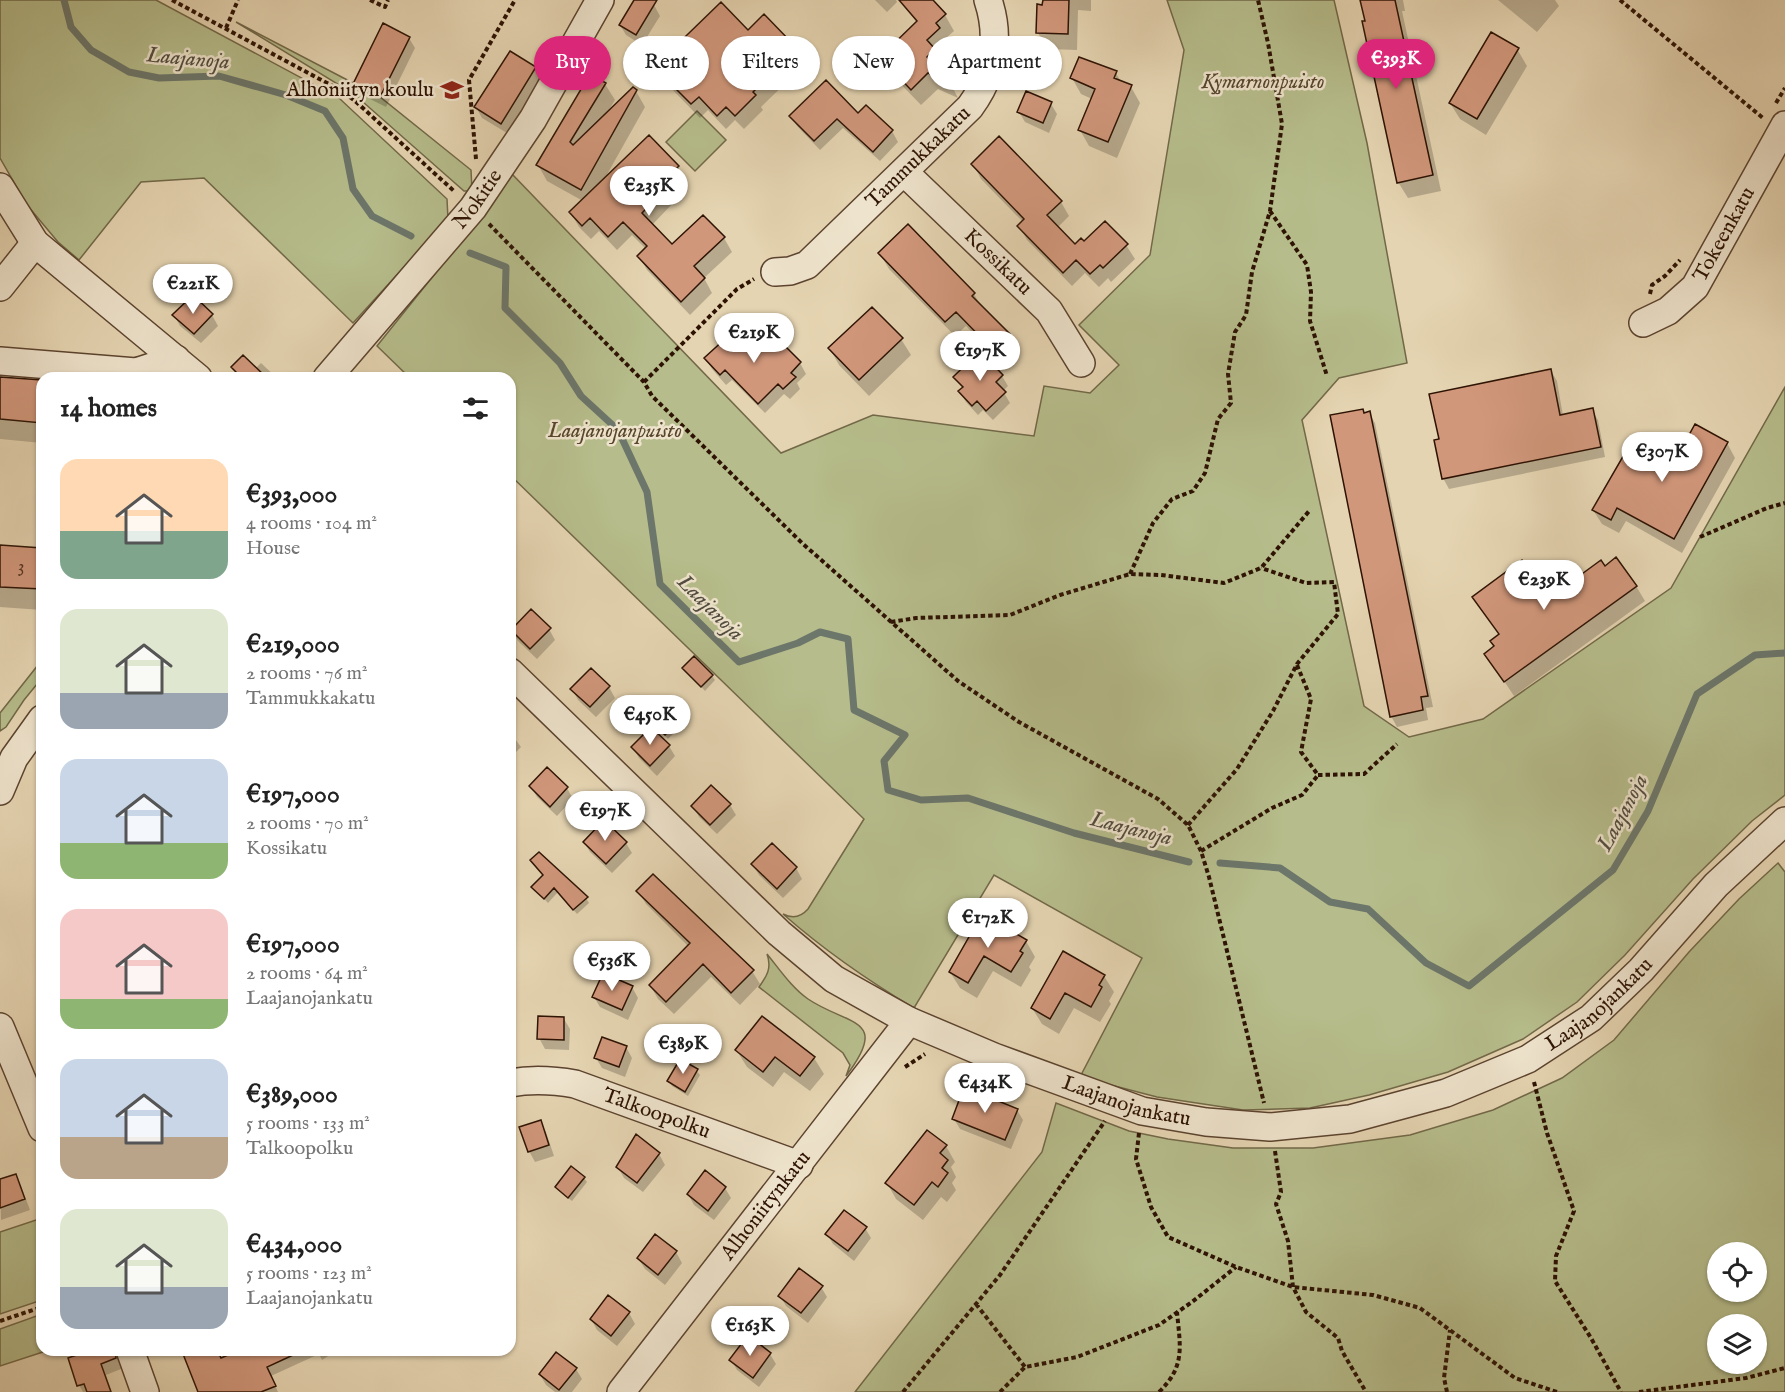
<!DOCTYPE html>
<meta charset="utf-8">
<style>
body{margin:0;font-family:"IM FELL English",serif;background:#f6f6f6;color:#222;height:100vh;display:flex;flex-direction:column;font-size:22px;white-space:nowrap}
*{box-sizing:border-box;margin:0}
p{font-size:20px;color:#767676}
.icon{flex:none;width:33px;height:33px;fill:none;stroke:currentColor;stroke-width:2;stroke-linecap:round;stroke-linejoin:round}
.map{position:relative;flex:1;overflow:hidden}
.drawer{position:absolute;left:36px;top:372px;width:480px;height:984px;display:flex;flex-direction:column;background:#fff;border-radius:18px;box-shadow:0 2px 4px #0004}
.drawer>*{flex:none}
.banner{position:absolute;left:534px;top:36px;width:570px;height:54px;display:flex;gap:12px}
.buttons{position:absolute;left:1707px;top:1242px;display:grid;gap:12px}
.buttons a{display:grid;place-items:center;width:60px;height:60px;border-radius:50%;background:#fff;box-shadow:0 2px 4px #0004;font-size:30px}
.price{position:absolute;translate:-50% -51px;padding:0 14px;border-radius:21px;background:#fff;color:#222;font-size:20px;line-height:39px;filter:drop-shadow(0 2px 3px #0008)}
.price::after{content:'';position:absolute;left:50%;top:36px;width:18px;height:14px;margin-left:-9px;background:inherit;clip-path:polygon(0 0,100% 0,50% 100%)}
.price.selected{background:#db2777;color:#fff}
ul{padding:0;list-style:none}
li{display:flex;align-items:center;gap:18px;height:150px;padding:0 24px}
li span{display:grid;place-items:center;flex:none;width:168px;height:120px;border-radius:18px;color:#555}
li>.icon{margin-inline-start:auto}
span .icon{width:72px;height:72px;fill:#fffc;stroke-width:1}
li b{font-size:26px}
h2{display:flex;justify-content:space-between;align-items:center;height:72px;padding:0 24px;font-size:26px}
.tag{padding:0 21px;border-radius:27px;background:#fff;box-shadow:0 2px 4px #0004;font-size:21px;line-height:54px}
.tag.selected{background:#db2777;color:#fff}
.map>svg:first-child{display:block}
.green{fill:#b6bc8b;stroke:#726848;stroke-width:1.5;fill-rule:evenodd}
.shadow{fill:#0003}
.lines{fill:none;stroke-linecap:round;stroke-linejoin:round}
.stream{stroke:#6c766a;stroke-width:7}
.building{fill:#d1977b;stroke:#2e1304;stroke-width:1.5}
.minor-casing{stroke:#5c432f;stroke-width:30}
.path{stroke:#2e1304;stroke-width:4;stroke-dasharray:4.5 3;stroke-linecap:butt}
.minor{stroke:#eee3cc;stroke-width:27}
.labels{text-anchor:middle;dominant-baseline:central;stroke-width:5;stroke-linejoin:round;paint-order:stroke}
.number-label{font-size:18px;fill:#573422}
.park-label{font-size:21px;font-style:italic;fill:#57462c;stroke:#eee3cc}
.poi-label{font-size:21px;fill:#2e1304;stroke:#eee3cc;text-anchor:end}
.street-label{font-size:21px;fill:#2e1304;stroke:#eee3cc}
.water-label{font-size:22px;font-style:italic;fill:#524d40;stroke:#eee3cc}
</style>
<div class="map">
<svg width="1785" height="1392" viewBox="0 0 1785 1392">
<rect width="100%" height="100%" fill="#e5d4b1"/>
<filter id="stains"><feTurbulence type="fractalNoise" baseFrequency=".00333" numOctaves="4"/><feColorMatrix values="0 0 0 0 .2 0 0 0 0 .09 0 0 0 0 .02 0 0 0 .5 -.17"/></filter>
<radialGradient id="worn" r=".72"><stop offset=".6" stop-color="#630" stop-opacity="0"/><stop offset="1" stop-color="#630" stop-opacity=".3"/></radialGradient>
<!-- green -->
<path class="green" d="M0,0H156L339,98L447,199L448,219L353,323L204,178L141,182L79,260L58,242L27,205L0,158Z
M1167,0H1334L1367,143L1407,363L1339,378L1302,420L1364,706L1409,737L1483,719L1671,588L1785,387V795L1752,821L1693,879L1625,955L1577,1002L1523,1039L1448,1072L1369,1095L1310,1108L1243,1110L1157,1097L1080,1077L1142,958L994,875L914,1008C867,980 824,950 783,914C793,919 801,917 808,909L864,819L510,475V378H410L377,346L474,225L510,172L781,453L873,415L1034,436L1044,386L1090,393L1119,365L1079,325L1150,255L1184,50Z
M236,22L380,97L471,170L472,191H464L354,94Z
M697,111L726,140L695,171L666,142Z
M42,660V678L24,700L6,727L0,731V713Z
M1778,863L1785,872V1392H855L1042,1152L1056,1103L1129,1131L1168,1139L1233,1148H1313L1410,1135L1493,1110L1562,1078L1614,1040L1689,952L1739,899ZM1718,1252H1756V1292H1718ZM1718,1324H1756V1364H1718Z
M767,954C780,970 792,988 808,999C848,1026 891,1017 846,1076L850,1065L843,1053L759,987C767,976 772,968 767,954Z
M42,1218V1300L0,1314V1232Z
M42,1314V1350H49L0,1366V1329Z"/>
<!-- shadow -->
<path class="shadow" d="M636,0H645L654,5L660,16L642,45L626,35L620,25Z
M875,0H896L897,2L887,12Z
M929,0L945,15L954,31L945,39L948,45L937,55L943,66L938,71L951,84L958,98L938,89L921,105L891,74L882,58L918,22Z
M1044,0H1091V11L1078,10L1077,50L1047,49L1038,33Z
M1362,0H1403L1405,11H1402L1441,191L1408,198L1398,182Z
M1498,0H1555L1559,6L1537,32Z
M748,32L791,44L799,58L792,65L796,73L761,107L763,110L744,129L735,120L726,129L708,110L700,118L664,81L656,67Z
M409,38L415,48L386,107L360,94L354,84Z
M1517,49L1527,66L1486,135L1460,119L1450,103Z
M535,69L541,79L507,133L482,118L476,107Z
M1116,73L1121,82L1131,87L1140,103L1117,158L1089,146L1080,130L1092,99L1081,94L1072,78Z
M591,76L605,84L615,100L607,113L636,91L645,107L605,178L678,167L686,181L671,195L675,201L652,225L672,246L724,238L732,252L704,278L712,293L690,315L647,270L639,256L646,249L632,235L617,250L599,231L591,239L579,227L571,213L583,201L547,181L538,165Z
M1051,104L1057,114L1049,133L1025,122L1019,112Z
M866,107L892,131L898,142L880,161L843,128L820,150L797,126L791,116L858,115Z
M999,138L1061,202L1069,216L1057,228L1075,246L1084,243L1126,245L1135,259L1111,282L1108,278L1099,287L1085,273L1072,286L1027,240L1019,226L1023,222L981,179L973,164Z
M880,254L974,294L981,306L1011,337L1019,352L1005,366L966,326L955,336L889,269Z
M174,315H212L218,326L201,343L180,326Z
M901,339L911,355L869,396L839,365L830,349Z
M765,350L800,363L806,374L797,383L800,389L790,399L784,394L765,413L732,380L726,385L712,369L706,359Z
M261,363L277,378H239L233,368L255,369Z
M1551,371L1557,381L1563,416L1592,410L1598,420L1605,457L1449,489L1443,478Z
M1002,376L1008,386L1003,391L1010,403L993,420L983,410L978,415L966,402L960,392L963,389L955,377Z
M0,378L42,382V443L0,439Z
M1363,410L1365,414L1369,413L1375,423L1433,707L1426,708L1428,720L1397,727L1391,716Z
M1727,443L1735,458L1682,553L1626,521L1619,533L1602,524L1593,510Z
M0,547L42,550V610L0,607Z
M1605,568L1636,586L1645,601L1514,696L1486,654L1495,647L1500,636L1474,597L1549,600Z
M549,629L555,640L537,659L518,641L512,630Z
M684,668L712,676L715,680L705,691Z
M591,670L609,687L615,698L596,717L578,700L572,689Z
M686,714L689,718L668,739L653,722Z
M651,729L669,746L675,756L657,776L639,758L633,748Z
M510,732L521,747L510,758Z
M547,769L567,788L573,799L557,816L537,797L531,787Z
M730,805L736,815L717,834L699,817L693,806Z
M584,842L626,843L632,853L612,873L590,852Z
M532,861L586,898L589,903L577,914L558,892L548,903L533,887L544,876Z
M753,865L796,868L802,879L783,898L759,875Z
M638,891L752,971L760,984L740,1005L711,977L674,1014L658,999L650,985L689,947L646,904Z
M983,916L1026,941L1035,957L1029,967L1031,970L1021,987L993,971L977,998L960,988L950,972Z
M1063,953L1104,976L1114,992L1109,1001L1111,1004L1100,1022L1074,1008L1059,1034L1042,1024L1032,1008Z
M632,987L638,998L628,1020L600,1007L594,997Z
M564,1019L570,1029L569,1050L545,1049L539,1038Z
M626,1047L632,1058L625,1077L602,1068L596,1058Z
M737,1051L814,1058L824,1074L810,1091L784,1072L773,1087L747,1067Z
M681,1061L697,1071L700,1075L688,1096L672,1086L669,1081Z
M1017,1110L1023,1120L1011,1149L960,1129L954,1119Z
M540,1121L546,1132L554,1156L535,1162L529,1151Z
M946,1146L955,1162L951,1167L956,1177L952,1183L956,1190L947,1202L941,1197L923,1220L896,1199L887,1183Z
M659,1154L665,1165L643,1192L624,1178L618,1167Z
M15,1175L21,1186L30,1210L1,1220L0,1178L1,1180Z
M584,1178L587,1182L572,1201L560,1192L557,1187Z
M725,1188L731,1198L714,1220L694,1205L688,1194Z
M865,1228L871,1238L854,1261L833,1244L827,1234Z
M676,1252L682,1263L665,1285L645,1269L638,1258Z
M821,1287L827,1297L808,1323L786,1306L780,1296Z
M629,1313L635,1324L617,1346L597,1330L591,1319Z
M96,1350H121V1369L106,1375L112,1392H83L79,1385Z
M197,1350H217L222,1360L243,1350H338L322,1360L319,1354L271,1376L278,1392H200Z
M770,1354L776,1364L759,1387L737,1370L731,1360Z
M576,1369L582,1379L572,1392H555L546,1385L540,1375Z"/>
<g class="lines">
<!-- stream -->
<path class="stream" d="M64,0L71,27L91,50L129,72L159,78L219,76L286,95L325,111L343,138L353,189L372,216L411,236
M470,253L506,267L505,308L560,363L581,396L618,430L647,492L660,584L739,662L798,643L820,632L848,639L854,710L905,735L884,761L888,790L921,800L968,798L1074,833L1189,862
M1220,863L1280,868L1330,902L1368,909L1426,963L1469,986L1613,870L1648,811L1697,694L1755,655L1785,653"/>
</g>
<!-- building -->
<path class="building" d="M634,0H657L636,35L619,25Z
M899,0H933L946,14L936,23L940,28L927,40L935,49L927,57L952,84L928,73L911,90L880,57L917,21Z
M1043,0H1069L1068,34L1036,33L1037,4L1042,5Z
M1360,0H1395L1433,175L1397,183L1362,21H1365Z
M721,2L748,30L764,14L792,43L783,52L789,57L753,92L756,95L735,116L726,107L717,116L699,97L691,104L654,67Z
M383,23L410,37L380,97L353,84Z
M1491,32L1519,48L1477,119L1449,103Z
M510,51L536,67L501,124L474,107Z
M1079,57L1117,71L1114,78L1132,85L1108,142L1078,130L1095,89L1070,78Z
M590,74L606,83L570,142L573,145L633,87L637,90L581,190L536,165Z
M826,80L858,113L866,105L893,130L873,152L837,119L814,141L789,116Z
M1026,91L1052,102L1043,123L1017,112Z
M649,135L679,166L663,181L668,186L642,213L672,244L703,215L725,237L694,266L705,278L681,302L637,256L647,246L623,222L608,237L590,218L582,226L569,212Z
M999,136L1062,201L1047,215L1075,244L1081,238L1084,241L1105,221L1128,244L1103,268L1100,265L1090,274L1076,260L1063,273L1017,226L1024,219L971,164Z
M908,224L975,293L972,296L1012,336L995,352L956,312L945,322L878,253Z
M193,295L213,314L194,334L172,315Z
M872,307L903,338L859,380L828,348Z
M737,328L756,348L761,344L765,348L776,337L801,362L791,373L796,377L783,389L778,384L758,404L725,370L720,375L704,358Z
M980,351L1003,375L996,382L1006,392L986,411L977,401L972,406L958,391L963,387L953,377Z
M243,355L267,378H242L231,367Z
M1551,369L1560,415L1593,408L1601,447L1442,479L1434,440L1439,439L1429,394Z
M0,377L42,380V423L0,419Z
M1363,409L1364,413L1370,411L1428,696L1421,697L1423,710L1390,717L1330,415Z
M1695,424L1728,442L1674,539L1617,508L1611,520L1592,510L1629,446L1671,468Z
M0,545L42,548V589L0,587Z
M1616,557L1637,586L1504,682L1484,654L1494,646L1490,641L1499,634L1472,597L1522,560L1549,598L1601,560L1605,566Z
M531,609L551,628L530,649L511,630Z
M694,656L713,675L701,687L682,668Z
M591,668L610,686L590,707L570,689Z
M672,701L687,713L665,735L651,722Z
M651,727L670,745L650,766L631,747Z
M547,767L568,787L550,807L529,786Z
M711,785L731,804L710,825L691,806Z
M604,820L627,842L606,864L583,842Z
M772,843L797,867L777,889L751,864Z
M539,852L588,897L573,910L554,888L544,899L531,887L543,875L530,860Z
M653,874L754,970L731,993L703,964L666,1002L649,985L690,943L636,891Z
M982,914L1027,940L1020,951L1023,953L1011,972L984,956L968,983L949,972Z
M1063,951L1105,975L1099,985L1102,987L1091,1007L1065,993L1050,1019L1031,1008Z
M603,973L633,986L622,1010L592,997Z
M538,1016L564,1017V1040L537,1039Z
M762,1016L815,1057L800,1076L775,1057L763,1072L735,1050Z
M602,1037L627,1046L619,1067L594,1058Z
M680,1059L698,1069L685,1092L667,1081Z
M964,1087L1018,1109L1005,1140L952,1119Z
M541,1120L549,1145L528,1152L519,1127Z
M927,1130L947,1145L940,1153L948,1160L942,1168L948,1173L938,1187L932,1182L914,1205L885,1183Z
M636,1134L660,1153L637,1183L616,1167Z
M571,1166L585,1177L568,1198L555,1187Z
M705,1170L726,1187L708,1211L687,1194Z
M16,1174L25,1199L0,1208V1179Z
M844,1210L867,1227L848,1251L825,1234Z
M655,1234L677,1251L658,1275L637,1258Z
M799,1268L823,1286L801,1313L778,1296Z
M608,1295L630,1312L611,1336L590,1319Z
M748,1335L771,1353L753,1378L729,1360Z
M91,1350H115L116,1358L101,1364L111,1392H87L84,1384L77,1386L68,1358Z
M193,1350H217L221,1358L240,1350H304L267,1367L276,1386L261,1392H198L183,1354Z
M556,1352L577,1368L559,1390L539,1374Z"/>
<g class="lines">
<!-- minor casing -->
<g class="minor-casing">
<g id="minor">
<path id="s1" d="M904,172L1049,311L1081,363"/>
<path d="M0,187L35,243L198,378"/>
<path id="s2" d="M775,272L790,271L807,265L970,107C994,74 1001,39 988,0"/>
<path d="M0,287L35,243"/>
<path id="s3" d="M1643,323L1668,311L1695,287L1785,125"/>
<path d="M0,361L136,372L176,359"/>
<path id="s4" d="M327,378L473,208L533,119L600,0"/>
<path id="s5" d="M510,672L779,933L834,979L909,1021L994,1057L1142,1111L1206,1122L1270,1127L1350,1119L1446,1093L1528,1059L1591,1018L1641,970L1716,885L1785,821"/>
<path d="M0,791L14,758L42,719"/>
<path d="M0,1027L42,1128"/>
<path id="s6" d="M510,1083C532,1079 552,1080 575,1084L799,1165"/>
<path d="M130,1350L145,1392"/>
<path id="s7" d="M621,1392L909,1021"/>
</g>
</g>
<!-- path -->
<path class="path" d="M172,0L340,90L354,100L455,192
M370,0L385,7L388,0
M1620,0L1763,118
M226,28L238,0
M1776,103L1785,88
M476,159L469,80L515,0
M1270,211L1307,265L1311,292L1310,321L1327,376
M489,224L644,382L652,396L802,543L958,681L1019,722L1158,799L1188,825L1201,851L1209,877L1264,1103
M1650,294L1652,285L1665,276L1680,260
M644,382L737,289L754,279
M1700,537L1767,508L1785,503
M1130,574L1153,523L1172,499L1193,491L1205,473L1218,419L1231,403L1228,374L1235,332L1246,315L1252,272L1270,211L1282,124L1268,43L1258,0
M891,622L916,618L1010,615L1060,595L1130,574L1161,575L1224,583L1261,568L1310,510
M1297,665L1311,699L1301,752L1318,775
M1318,775L1364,774L1397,744
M1188,825L1237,769L1273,711L1297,664L1338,614L1334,582L1306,583L1261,568
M1201,851L1272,808L1302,795L1318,775
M905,1067L925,1054
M1534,1082L1547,1133L1574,1211L1556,1256L1555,1281L1591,1338L1621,1392
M1139,1133L1136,1159L1151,1207L1168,1237L1236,1267L1293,1287L1373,1295L1420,1308L1515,1378L1557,1392
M1275,1151L1281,1192L1276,1204L1288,1241L1293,1287L1306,1312L1338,1338L1342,1351L1366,1392
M976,1304L1025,1367
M0,1321L42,1307
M903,1392L1000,1275L1105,1121
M1000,1392L1025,1367L1077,1357L1159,1325L1192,1302L1236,1267
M1159,1392C1186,1366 1180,1346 1177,1312
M1447,1392L1444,1378L1450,1330
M1639,1392L1746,1378L1785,1368"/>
<!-- minor -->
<use href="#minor" class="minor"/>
</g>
<!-- icons -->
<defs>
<g id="school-bare" transform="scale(1.8)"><path d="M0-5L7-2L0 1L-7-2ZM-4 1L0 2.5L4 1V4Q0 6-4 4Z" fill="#8f2418" stroke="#eee3cc" stroke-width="2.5" paint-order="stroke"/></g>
</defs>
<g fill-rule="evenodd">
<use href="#school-bare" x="452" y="90"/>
</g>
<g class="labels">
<!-- number labels -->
<g class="number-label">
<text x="21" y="567">3</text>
</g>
<!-- park labels -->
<g class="park-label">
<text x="1263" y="82">Kymarnonpuisto</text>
<text x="615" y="431">Laajanojanpuisto</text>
</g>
<!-- poi labels -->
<g class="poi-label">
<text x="434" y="90">Alhoniityn koulu</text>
</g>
<!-- street labels -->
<g class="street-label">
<text stroke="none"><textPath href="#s2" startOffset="188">Tammukkakatu</textPath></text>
<text stroke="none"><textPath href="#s4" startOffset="234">Nokitie</textPath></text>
<text stroke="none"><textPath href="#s3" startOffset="124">Tokeenkatu</textPath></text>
<text stroke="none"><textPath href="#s1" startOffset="130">Kossikatu</textPath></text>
<text stroke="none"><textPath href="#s5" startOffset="1270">Laajanojankatu</textPath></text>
<text stroke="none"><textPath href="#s5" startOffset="765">Laajanojankatu</textPath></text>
<text stroke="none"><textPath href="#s6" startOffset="152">Talkoopolku</textPath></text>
<text stroke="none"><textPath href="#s7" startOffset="236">Alhoniitynkatu</textPath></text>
</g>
<!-- water labels -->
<g class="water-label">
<text transform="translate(188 59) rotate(5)">Laajanoja</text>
<text transform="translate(710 608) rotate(45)">Laajanoja</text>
<text transform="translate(1623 813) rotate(-62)">Laajanoja</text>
<text transform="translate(1131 829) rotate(14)">Laajanoja</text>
</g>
</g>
<rect width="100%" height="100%" filter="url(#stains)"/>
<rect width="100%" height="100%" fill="url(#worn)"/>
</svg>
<div class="buttons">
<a><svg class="icon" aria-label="locate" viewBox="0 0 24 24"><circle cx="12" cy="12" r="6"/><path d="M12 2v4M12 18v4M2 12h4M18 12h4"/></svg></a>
<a><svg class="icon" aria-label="layers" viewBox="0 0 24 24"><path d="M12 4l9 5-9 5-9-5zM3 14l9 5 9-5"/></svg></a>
</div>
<b class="price selected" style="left:1396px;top:90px">€393K</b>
<b class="price" style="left:649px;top:217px">€235K</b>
<b class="price" style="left:193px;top:315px">€221K</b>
<b class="price" style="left:754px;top:364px">€219K</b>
<b class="price" style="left:980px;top:382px">€197K</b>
<b class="price" style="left:1662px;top:483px">€307K</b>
<b class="price" style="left:1544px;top:611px">€239K</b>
<b class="price" style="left:650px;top:746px">€450K</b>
<b class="price" style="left:605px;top:842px">€197K</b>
<b class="price" style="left:988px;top:949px">€172K</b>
<b class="price" style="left:612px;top:992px">€536K</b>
<b class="price" style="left:683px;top:1075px">€389K</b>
<b class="price" style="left:985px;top:1114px">€434K</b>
<b class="price" style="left:750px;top:1357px">€163K</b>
<div class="banner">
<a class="tag selected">Buy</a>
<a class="tag">Rent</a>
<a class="tag">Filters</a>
<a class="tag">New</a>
<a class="tag">Apartment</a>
</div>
<section class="drawer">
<h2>14 homes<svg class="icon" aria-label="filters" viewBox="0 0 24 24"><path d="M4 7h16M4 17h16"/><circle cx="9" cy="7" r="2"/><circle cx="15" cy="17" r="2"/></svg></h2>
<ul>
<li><span style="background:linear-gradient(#ffd9b3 60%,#7fa58c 0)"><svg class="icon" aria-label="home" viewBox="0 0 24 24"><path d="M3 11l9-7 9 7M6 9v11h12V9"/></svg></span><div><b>€393,000</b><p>4 rooms · 104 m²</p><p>House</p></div></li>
<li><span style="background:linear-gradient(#dfe7d0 70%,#9aa5b1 0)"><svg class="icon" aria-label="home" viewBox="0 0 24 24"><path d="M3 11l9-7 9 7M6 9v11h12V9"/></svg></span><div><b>€219,000</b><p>2 rooms · 76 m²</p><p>Tammukkakatu</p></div></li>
<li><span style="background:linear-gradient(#c9d6e8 70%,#8fb573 0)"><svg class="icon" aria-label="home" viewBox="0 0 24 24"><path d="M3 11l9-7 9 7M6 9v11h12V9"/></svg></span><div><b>€197,000</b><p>2 rooms · 70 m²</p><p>Kossikatu</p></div></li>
<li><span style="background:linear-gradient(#f6c9c9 75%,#8fb573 0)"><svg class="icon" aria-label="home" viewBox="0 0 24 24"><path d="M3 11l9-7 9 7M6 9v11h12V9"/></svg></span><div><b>€197,000</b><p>2 rooms · 64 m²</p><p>Laajanojankatu</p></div></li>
<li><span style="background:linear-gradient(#c9d6e8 65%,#b9a48a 0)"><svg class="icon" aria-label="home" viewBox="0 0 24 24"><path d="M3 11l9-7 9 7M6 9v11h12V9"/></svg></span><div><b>€389,000</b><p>5 rooms · 133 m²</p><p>Talkoopolku</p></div></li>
<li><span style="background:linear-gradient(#dfe7d0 65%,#9aa5b1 0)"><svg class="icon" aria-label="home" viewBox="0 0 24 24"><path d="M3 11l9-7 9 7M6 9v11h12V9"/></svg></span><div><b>€434,000</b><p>5 rooms · 123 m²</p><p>Laajanojankatu</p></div></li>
</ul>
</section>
</div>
